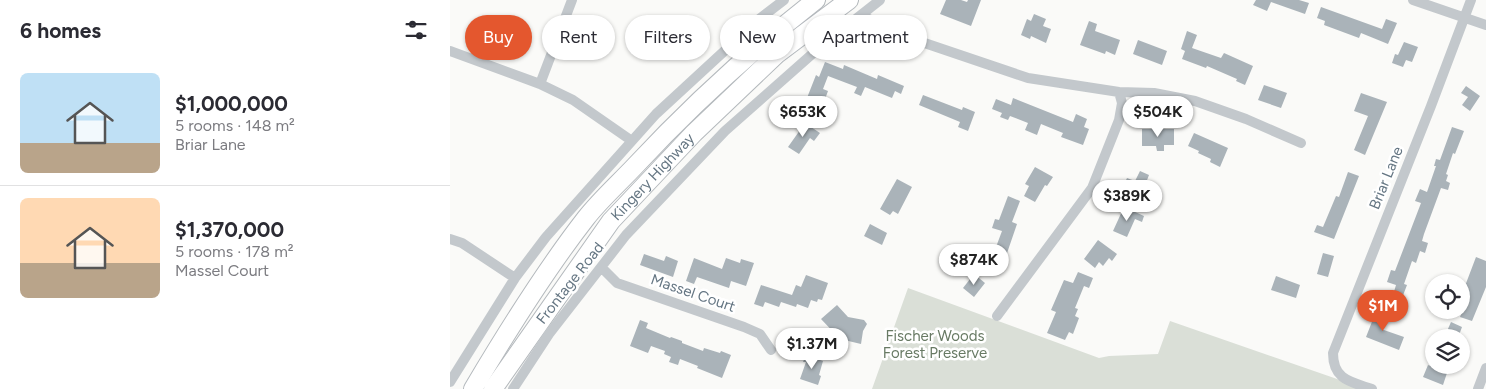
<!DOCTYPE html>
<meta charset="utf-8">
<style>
body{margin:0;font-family:Figtree,sans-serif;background:#f2f2f3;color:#2b2b33;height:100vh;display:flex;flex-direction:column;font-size:19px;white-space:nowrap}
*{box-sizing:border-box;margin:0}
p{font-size:16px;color:#7c7c81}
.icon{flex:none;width:28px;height:28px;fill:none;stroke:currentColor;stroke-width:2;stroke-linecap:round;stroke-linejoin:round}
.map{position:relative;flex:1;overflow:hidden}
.sheet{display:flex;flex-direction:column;background:#fff;width:450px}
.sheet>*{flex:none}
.guide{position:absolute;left:15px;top:15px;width:475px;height:45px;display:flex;gap:10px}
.controls{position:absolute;left:975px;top:274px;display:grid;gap:10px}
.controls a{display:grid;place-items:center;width:45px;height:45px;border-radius:50%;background:#fff;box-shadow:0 1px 4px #0004;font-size:25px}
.price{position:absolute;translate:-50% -42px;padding:0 11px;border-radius:18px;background:#fff;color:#222;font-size:16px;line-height:32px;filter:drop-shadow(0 1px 2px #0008)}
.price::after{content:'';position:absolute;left:50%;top:30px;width:15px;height:11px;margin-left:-8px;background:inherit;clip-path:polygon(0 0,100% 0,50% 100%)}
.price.active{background:#e4572e;color:#fff}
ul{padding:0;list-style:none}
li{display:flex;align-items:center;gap:15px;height:125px;padding:0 20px}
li+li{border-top:1px solid #e1e1e2}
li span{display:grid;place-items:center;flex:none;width:140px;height:100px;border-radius:8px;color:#555}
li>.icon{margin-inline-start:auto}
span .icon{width:60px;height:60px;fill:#fffc;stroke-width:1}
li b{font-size:21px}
h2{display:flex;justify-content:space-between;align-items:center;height:60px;padding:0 20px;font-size:21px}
.tag{padding:0 18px;border-radius:22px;background:#fff;box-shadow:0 1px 4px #0004;font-size:18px;line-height:45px}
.tag.active{background:#e4572e;color:#fff}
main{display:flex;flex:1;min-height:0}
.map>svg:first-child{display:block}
.green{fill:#dadfd7}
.building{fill:#aab3b9}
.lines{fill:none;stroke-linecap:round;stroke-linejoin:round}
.highway-casing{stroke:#b4b9bd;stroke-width:20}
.street{stroke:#c3c8cc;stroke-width:10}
.highway{stroke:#fff;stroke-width:18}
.labels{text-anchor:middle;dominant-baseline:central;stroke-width:5;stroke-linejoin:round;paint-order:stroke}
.street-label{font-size:15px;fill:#657683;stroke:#fff}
.park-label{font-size:15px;fill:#687a64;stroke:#fff}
</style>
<main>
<section class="sheet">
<h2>6 homes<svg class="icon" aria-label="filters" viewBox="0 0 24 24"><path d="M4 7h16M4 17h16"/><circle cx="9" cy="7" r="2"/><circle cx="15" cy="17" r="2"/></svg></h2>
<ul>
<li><span style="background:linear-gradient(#bfe0f5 70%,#b9a48a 0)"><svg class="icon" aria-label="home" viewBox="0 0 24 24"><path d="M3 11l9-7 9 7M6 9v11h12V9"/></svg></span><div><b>$1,000,000</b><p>5 rooms · 148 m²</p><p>Briar Lane</p></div></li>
<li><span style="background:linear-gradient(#ffd9b3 65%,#b9a48a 0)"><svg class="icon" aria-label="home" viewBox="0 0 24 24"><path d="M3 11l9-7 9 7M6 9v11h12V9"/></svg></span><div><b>$1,370,000</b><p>5 rooms · 178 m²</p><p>Massel Court</p></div></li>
</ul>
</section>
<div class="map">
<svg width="1036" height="389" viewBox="0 0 1036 389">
<rect width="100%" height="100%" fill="#fafaf8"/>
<!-- green -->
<path class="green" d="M458,288L649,358L659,356L708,354L720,321L916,389H422Z"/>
<!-- building -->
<path class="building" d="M496,0H511L517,2L518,0H531L521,26L490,14Z
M806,0H849L859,3L855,14L821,2L817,11L803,5Z
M871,7L932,29L936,19L947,23L938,44L911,33L909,38L874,25L875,21L867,18Z
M584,14L596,19L593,26L601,29L596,43L581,36L580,39L571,35L577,19L581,21Z
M639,21L647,24L645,31L670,40L665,55L656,51L655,54L630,45Z
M737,31L747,35L742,48L771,58L774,53L803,66L795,85L786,81L787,79L757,66L756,68L732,59L735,51L731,49Z
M688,40L717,51L712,65L683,54Z
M954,42L968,47L962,62L956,60L953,67L942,63L945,54L948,55Z
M375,62L393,69L394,65L427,79L428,75L454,86L451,94L445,91L442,98L415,87L411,96L404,93L407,87L378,76L373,89L378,91L374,102L369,100L366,107L355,103L366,75L369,77Z
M814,85L837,93L831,108L808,100Z
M1016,86L1030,96L1020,111L1012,105L1018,97L1011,93Z
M911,93L937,102L915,155L904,150L918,116L904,111Z
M473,95L512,110L513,107L525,112L518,131L508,127L510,122L469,105Z
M563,98L623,122L626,114L637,119L634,127L639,129L633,145L611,137L613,133L591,124L587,135L575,130L578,123L560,116L558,120L550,117L552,113L542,109L546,99L561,105Z
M355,123L370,133L364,141L360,138L349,154L338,147Z
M1002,127L1014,131L1005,154L1003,153L996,174L998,175L996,181L1000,183L998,190L991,188L974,234L972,241L978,243L975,253L970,251L966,263L962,261L954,284L957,285L952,298L943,295L946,285L937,282L941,270L945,271L971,203L965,201L970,189L977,192L986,166H984L986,159L990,160Z
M692,129H724V145H714V151H707L706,146H692Z
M744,133L778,148L770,167L760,162L761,159L748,153L749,151L738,146Z
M585,167L603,177L597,186L595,185L585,202L574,196L579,186L575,184Z
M690,171L699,175L691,196L672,189L677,178L685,181Z
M898,172L909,176L884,239L864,232L867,225L873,227L886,196L889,197Z
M447,179L462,187L448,214L443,211L440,215L430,209Z
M558,196L570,201L562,222L567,224L555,259L543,255L552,231L542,228L545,219L549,220Z
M674,207L694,216L692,222L685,219L677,237L663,231Z
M420,224L437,233L432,245L414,236Z
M648,240L667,254L662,261L659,258L653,266L649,262L645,268L634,259Z
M873,253L884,256L878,277L867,274Z
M194,254L214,261L216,256L228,261L223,277L190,265Z
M1026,257L1036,261V287L1022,321L1010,317L1018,297L1011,294V285L1015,286Z
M244,258L272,269L276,258L290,263L291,259L304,263L296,286L281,281L279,288L247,277L244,284L236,281Z
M628,272L643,278L639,288L634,286L625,308L628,309L625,316L629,318L623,334L619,332L615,340L597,333L606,312L601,310L614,280L623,283Z
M524,274L535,283L524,297L513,288Z
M356,275L378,283L372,300L368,299L367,302L361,300L358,308L347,304L346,307L331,302L329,307L315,302L313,307L304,304L311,285L342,295L346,285L351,287Z
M826,276L850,285L846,298L821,290Z
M387,305L398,317L414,320L417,324L413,331L411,344L390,339L371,319Z
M927,309L937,313L931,329L954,337L949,350L916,337Z
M190,320L198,323L196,328L220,338L221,337L232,341V343L253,351L254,348L270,353L271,351L281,355L272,378L247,368L248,366L230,359L228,365L219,362L221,357L214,354L215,351L201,346L198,353L180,346Z
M1001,322L1012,327L1008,338H994Z
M356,355L373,361L369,375L371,376L368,385L350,379L356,362H353Z
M978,365L997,373L993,385L973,377Z"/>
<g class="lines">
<!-- highway casing -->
<g class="highway-casing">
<g id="highway">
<path d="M23,389C58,330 94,272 136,218C150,200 169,183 185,166C241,106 302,50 366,0"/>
<path id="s1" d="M43,389L161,221L244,133L327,54L399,0"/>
</g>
</g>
<!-- street -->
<path class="street" d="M963,0L1036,25
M411,15L445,33L578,78L669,92L704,93L745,101L796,119L851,143
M0,51L90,84L123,100L182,141
M90,84L122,0
M0,239L12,243L65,278
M151,267L167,283L294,327L310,334L321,350
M547,316L642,188L669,120L672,103L669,92
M0,382L65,278L96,237L206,114L308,20L334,0
M63,389L99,334L176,235L275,131L369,48L430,0
M922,389C901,382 883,380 883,353L981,106L1021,0
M1028,389L1036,368"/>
<!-- highway -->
<use href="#highway" class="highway"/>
</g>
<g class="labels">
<!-- street labels -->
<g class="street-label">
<text stroke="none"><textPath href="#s1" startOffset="266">Kingery Highway</textPath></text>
<text transform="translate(936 178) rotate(-68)">Briar Lane</text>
<text transform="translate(120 283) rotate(-52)">Frontage Road</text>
<text transform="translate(243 293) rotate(19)">Massel Court</text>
</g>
<!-- park labels -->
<g class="park-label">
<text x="485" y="336">Fischer Woods<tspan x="485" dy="17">Forest Preserve</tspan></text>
</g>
</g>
</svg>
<div class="controls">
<a><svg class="icon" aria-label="locate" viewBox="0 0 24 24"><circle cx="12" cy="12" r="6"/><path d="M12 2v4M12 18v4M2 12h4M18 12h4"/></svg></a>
<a><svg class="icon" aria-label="layers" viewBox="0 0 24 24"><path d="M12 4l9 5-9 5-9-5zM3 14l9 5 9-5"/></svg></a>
</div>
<b class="price" style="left:353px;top:138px">$653K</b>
<b class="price" style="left:708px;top:138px">$504K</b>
<b class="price" style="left:677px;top:222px">$389K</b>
<b class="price" style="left:524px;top:286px">$874K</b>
<b class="price active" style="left:933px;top:332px">$1M</b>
<b class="price" style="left:362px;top:370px">$1.37M</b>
<div class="guide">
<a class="tag active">Buy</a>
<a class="tag">Rent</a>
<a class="tag">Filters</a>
<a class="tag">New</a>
<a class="tag">Apartment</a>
</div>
</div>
</main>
